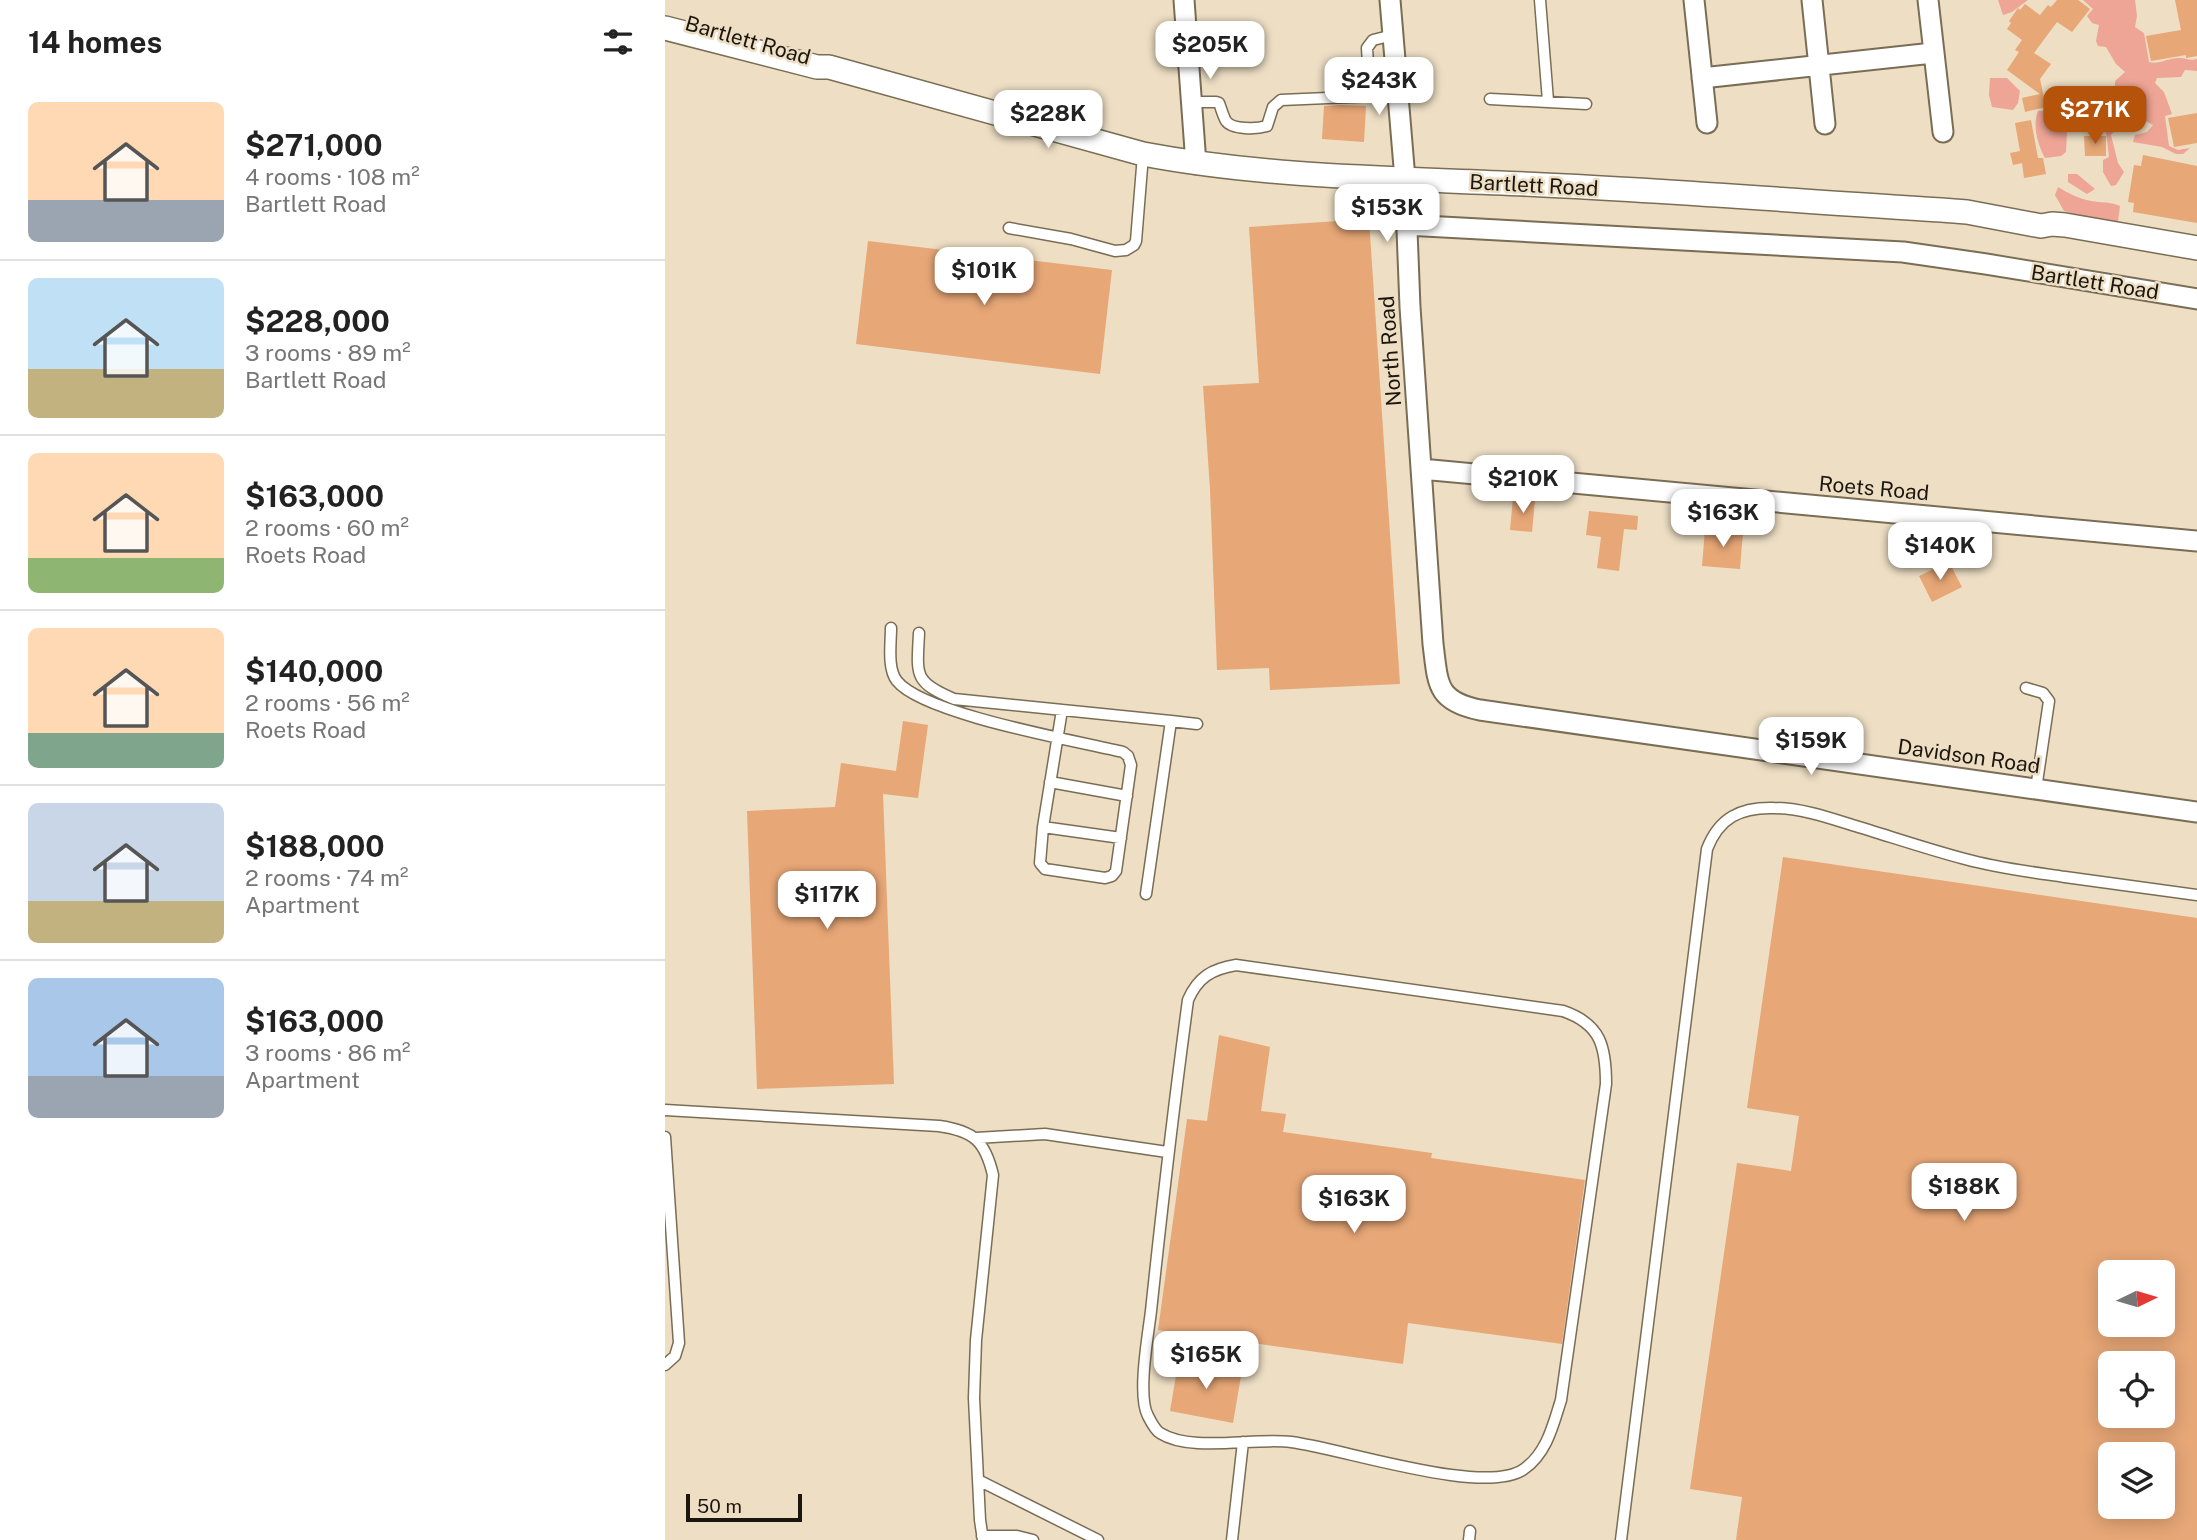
<!DOCTYPE html>
<meta charset="utf-8">
<style>
body{margin:0;font-family:"Public Sans",sans-serif;background:#f6f6f6;color:#222;height:100vh;display:flex;flex-direction:column;font-size:26px;white-space:nowrap}
*{box-sizing:border-box;margin:0}
p{font-size:23px;color:#767676}
.icon{flex:none;width:38px;height:38px;fill:none;stroke:currentColor;stroke-width:2;stroke-linecap:round;stroke-linejoin:round}
.map{position:relative;flex:1;overflow:hidden}
.details{display:flex;flex-direction:column;background:#fff;width:665px}
.details>*{flex:none}
.needle{width:46px;rotate:85deg}
.buttons{position:absolute;left:1433px;top:1260px;display:grid;gap:14px}
.buttons a{display:grid;place-items:center;width:77px;height:77px;border-radius:10px;background:#fff;box-shadow:0 4px 18px #0003;font-size:35px}
.scale{position:absolute;left:21px;bottom:18px;width:116px;box-sizing:border-box;padding-left:7px;border:4px solid #1c170e;border-top:0;font-size:19px;line-height:24px;white-space:nowrap;color:#1c170e;-webkit-text-stroke:5px #eddec4;paint-order:stroke}
.price{position:absolute;translate:-50% -60px;padding:0 16px;border-radius:14px;background:#fff;color:#222;font-size:23px;line-height:46px;filter:drop-shadow(0 2px 4px #0008)}
.price::after{content:'';position:absolute;left:50%;top:42px;width:21px;height:16px;margin-left:-10px;background:inherit;clip-path:polygon(0 0,100% 0,50% 100%)}
.price.current{background:#b45309;color:#fff}
ul{padding:0;list-style:none}
li{display:flex;align-items:center;gap:21px;height:175px;padding:0 28px}
li+li{border-top:2px solid #e0e0e0}
li span{display:grid;place-items:center;flex:none;width:196px;height:140px;border-radius:10px;color:#555}
li>.icon{margin-inline-start:auto}
span .icon{width:84px;height:84px;fill:#fffc;stroke-width:1}
li b{font-size:30px}
h2{display:flex;justify-content:space-between;align-items:center;height:84px;padding:0 28px;font-size:30px}
main{display:flex;flex:1;min-height:0}
.map>svg:first-child{display:block}
.green{fill:#eea596}
.building{fill:#e7a777;fill-rule:evenodd}
.lines{fill:none;stroke-linecap:round;stroke-linejoin:round}
.service-casing{stroke:#7a6d55;stroke-width:13}
.minor-casing{stroke:#7a6d55;stroke-width:23}
.tertiary-casing{stroke:#7a6d55;stroke-width:26}
.service{stroke:#fff;stroke-width:10}
.minor{stroke:#fff;stroke-width:19}
.tertiary{stroke:#fff;stroke-width:23}
.labels{text-anchor:middle;dominant-baseline:central;stroke-width:5;stroke-linejoin:round;paint-order:stroke}
.street-label{font-size:21px;fill:#1c170e;stroke:#eddec4}
</style>
<main>
<section class="details">
<h2>14 homes<svg class="icon" aria-label="filters" viewBox="0 0 24 24"><path d="M4 7h16M4 17h16"/><circle cx="9" cy="7" r="2"/><circle cx="15" cy="17" r="2"/></svg></h2>
<ul>
<li><span style="background:linear-gradient(#ffd9b3 70%,#9aa5b1 0)"><svg class="icon" aria-label="home" viewBox="0 0 24 24"><path d="M3 11l9-7 9 7M6 9v11h12V9"/></svg></span><div><b>$271,000</b><p>4 rooms · 108 m²</p><p>Bartlett Road</p></div></li>
<li><span style="background:linear-gradient(#bfe0f5 65%,#c2b280 0)"><svg class="icon" aria-label="home" viewBox="0 0 24 24"><path d="M3 11l9-7 9 7M6 9v11h12V9"/></svg></span><div><b>$228,000</b><p>3 rooms · 89 m²</p><p>Bartlett Road</p></div></li>
<li><span style="background:linear-gradient(#ffd9b3 75%,#8fb573 0)"><svg class="icon" aria-label="home" viewBox="0 0 24 24"><path d="M3 11l9-7 9 7M6 9v11h12V9"/></svg></span><div><b>$163,000</b><p>2 rooms · 60 m²</p><p>Roets Road</p></div></li>
<li><span style="background:linear-gradient(#ffd9b3 75%,#7fa58c 0)"><svg class="icon" aria-label="home" viewBox="0 0 24 24"><path d="M3 11l9-7 9 7M6 9v11h12V9"/></svg></span><div><b>$140,000</b><p>2 rooms · 56 m²</p><p>Roets Road</p></div></li>
<li><span style="background:linear-gradient(#c9d6e8 70%,#c2b280 0)"><svg class="icon" aria-label="home" viewBox="0 0 24 24"><path d="M3 11l9-7 9 7M6 9v11h12V9"/></svg></span><div><b>$188,000</b><p>2 rooms · 74 m²</p><p>Apartment</p></div></li>
<li><span style="background:linear-gradient(#a9c7e8 70%,#9aa5b1 0)"><svg class="icon" aria-label="home" viewBox="0 0 24 24"><path d="M3 11l9-7 9 7M6 9v11h12V9"/></svg></span><div><b>$163,000</b><p>3 rooms · 86 m²</p><p>Apartment</p></div></li>
</ul>
</section>
<div class="map">
<svg width="1532" height="1540" viewBox="0 0 1532 1540">
<rect width="100%" height="100%" fill="#eddec4"/>
<!-- green -->
<path class="green" d="M1333,0H1363L1347,12L1338,15Z
M1418,0H1470L1472,16L1470,27L1479,33L1484,62C1494,65 1503,58 1514,58C1521,58 1524,61 1532,59V71L1520,70L1516,77L1492,78L1490,83L1499,92L1507,114L1500,116L1504,146L1513,150L1525,148L1518,154H1511L1497,147L1468,142L1470,135L1482,132L1488,125L1469,115L1450,94V81L1460,72L1451,64L1441,47L1433,46L1431,41L1434,25L1427,23L1422,16L1428,9Z
M1325,78H1342L1355,91L1353,103L1348,110L1327,107L1324,95Z
M1390,100L1401,105L1403,116L1395,130L1402,132L1401,152L1396,156L1380,158C1373,145 1367,126 1373,111H1381L1385,106V101Z
M1431,100L1444,101L1457,115L1456,124L1446,135L1453,163L1459,172L1451,185L1446,186L1438,172V160L1444,157L1441,132L1429,131L1419,123L1424,102Z
M1403,174H1412L1430,189L1422,194L1403,182Z
M1393,187C1403,193 1414,199 1426,201C1436,203 1444,201 1455,206L1453,221L1445,227C1429,223 1416,215 1399,211L1390,195Z"/>
<!-- building -->
<path class="building" d="M1392,0H1413L1425,9L1407,32L1392,22L1369,53L1386,64L1375,79L1381,107L1360,112L1357,98L1375,94L1342,70L1354,52L1350,50L1357,40L1342,29L1346,23L1344,21L1353,8L1355,10L1360,4L1375,15L1383,5L1386,7Z
M1510,0H1532V56L1521,58V55L1486,61L1481,36L1516,30Z
M676,105L701,106L699,142L657,139L659,106Z
M1532,113V143L1509,147L1503,118Z
M1366,120L1373,158H1378L1381,174L1359,178L1357,163L1348,165L1345,153L1355,151L1350,123Z
M1419,136H1441V156H1420Z
M1478,155L1532,166V223L1468,212L1469,203L1463,202L1469,165L1476,166Z
M704,219L735,684L605,690L604,668L552,670L545,489L538,386L594,383L584,227Z
M203,241L447,270L435,374L191,344Z
M848,498L870,500L867,532L845,530Z
M924,511L973,516L972,530L959,529L954,571L932,568L936,537L921,535Z
M1040,529L1078,532L1075,569L1037,566Z
M1284,562L1297,587L1267,602L1254,576Z
M238,721L263,725L253,798L218,794L229,1084L92,1089L82,811L170,807L176,763L231,771Z
M1118,857L1532,918V1540H1071L1077,1497L1025,1489L1072,1163L1126,1171L1134,1116L1082,1108ZM1446,1272H1498V1325H1446ZM1446,1363H1498V1416H1446ZM1446,1454H1498V1507H1446Z
M554,1035L605,1047L596,1111L621,1114L618,1132L767,1153L766,1158L920,1180L897,1344L743,1323L738,1364L493,1330L522,1119L542,1121Z
M514,1358L577,1370L568,1423L505,1411Z"/>
<g class="lines">
<!-- service casing -->
<g class="service-casing">
<path id="service" d="M875,0L883,101
M705,96L702,48L708,40L728,35
M825,99L921,104
M527,102H551L554,103C556,108 558,116 561,121C567,130 592,129 602,126L608,107L616,100L732,95
M344,228L406,239L450,251L461,250L469,245L471,241L478,155
M226,628C226,643 222,669 232,681C258,714 412,741 458,752L463,756L466,765L451,871L447,876L440,878L380,869L375,863L378,827L397,710
M254,633C252,675 248,682 289,699L506,721
M1361,688L1378,693L1384,701L1371,789
M385,782L462,796
M378,827L456,838
M481,894L506,721L532,724
M571,965L898,1011C936,1024 941,1047 941,1084L896,1400C888,1425 882,1453 859,1469C820,1497 676,1448 626,1442C590,1437 526,1453 495,1433C490,1430 486,1422 483,1416C472,1396 483,1336 486,1311C497,1207 509,1104 523,1000C533,977 547,969 571,965Z
M0,1110L274,1126C309,1131 320,1141 328,1175L311,1340L309,1398L315,1520L318,1540
M0,1137L14,1343L10,1356L0,1365
M311,1138L380,1134L502,1152
M313,1480L433,1540
M317,1536H352L368,1540
M567,1540L578,1442
M804,1540L805,1531
M956,1540L1042,849C1054,818 1075,807 1109,808C1135,808 1162,817 1187,825C1224,836 1262,849 1300,859C1332,868 1366,872 1400,877C1444,883 1488,889 1532,895"/>
</g>
<!-- minor casing -->
<g class="minor-casing">
<path id="minor" d="M519,0L531,164
M725,0L740,179L745,307L768,644C773,684 771,701 815,710L1532,812
M1029,0L1042,123
M1147,0L1160,124
M1263,0L1278,132
M1037,78L1268,53
M741,225L1238,252L1321,264L1532,299
M756,469L1532,541"/>
</g>
<!-- tertiary casing -->
<g class="tertiary-casing">
<path id="tertiary" d="M0,28L152,67H164L478,154C610,179 746,178 879,185C1011,191 1144,202 1276,210L1302,212L1376,226L1387,224L1400,225L1532,248"/>
</g>
<!-- service -->
<use href="#service" class="service"/>
<!-- minor -->
<use href="#minor" class="minor"/>
<!-- tertiary -->
<use href="#tertiary" class="tertiary"/>
</g>
<g class="labels">
<!-- street labels -->
<g class="street-label">
<text transform="translate(83 40) rotate(16)">Bartlett Road</text>
<text transform="translate(869 185) rotate(3)">Bartlett Road</text>
<text transform="translate(1430 282) rotate(9)">Bartlett Road</text>
<text transform="translate(725 351) rotate(-94)">North Road</text>
<text transform="translate(1209 488) rotate(5)">Roets Road</text>
<text transform="translate(1304 756) rotate(8)">Davidson Road</text>
</g>
</g>
</svg>
<div class="buttons">
<a><svg class="needle" viewBox="-14 -14 28 28"><path d="M0-13l5 13h-10z" fill="#e53935"/><path d="M0 13l5-13h-10z" fill="#767676"/></svg></a>
<a><svg class="icon" aria-label="locate" viewBox="0 0 24 24"><circle cx="12" cy="12" r="6"/><path d="M12 2v4M12 18v4M2 12h4M18 12h4"/></svg></a>
<a><svg class="icon" aria-label="layers" viewBox="0 0 24 24"><path d="M12 4l9 5-9 5-9-5zM3 14l9 5 9-5"/></svg></a>
</div>
<div class="scale">50 m</div>
<b class="price" style="left:545px;top:81px">$205K</b>
<b class="price" style="left:714px;top:117px">$243K</b>
<b class="price current" style="left:1430px;top:146px">$271K</b>
<b class="price" style="left:383px;top:150px">$228K</b>
<b class="price" style="left:722px;top:244px">$153K</b>
<b class="price" style="left:319px;top:307px">$101K</b>
<b class="price" style="left:858px;top:515px">$210K</b>
<b class="price" style="left:1058px;top:549px">$163K</b>
<b class="price" style="left:1275px;top:582px">$140K</b>
<b class="price" style="left:1146px;top:777px">$159K</b>
<b class="price" style="left:162px;top:931px">$117K</b>
<b class="price" style="left:1299px;top:1223px">$188K</b>
<b class="price" style="left:689px;top:1235px">$163K</b>
<b class="price" style="left:541px;top:1391px">$165K</b>
</div>
</main>
